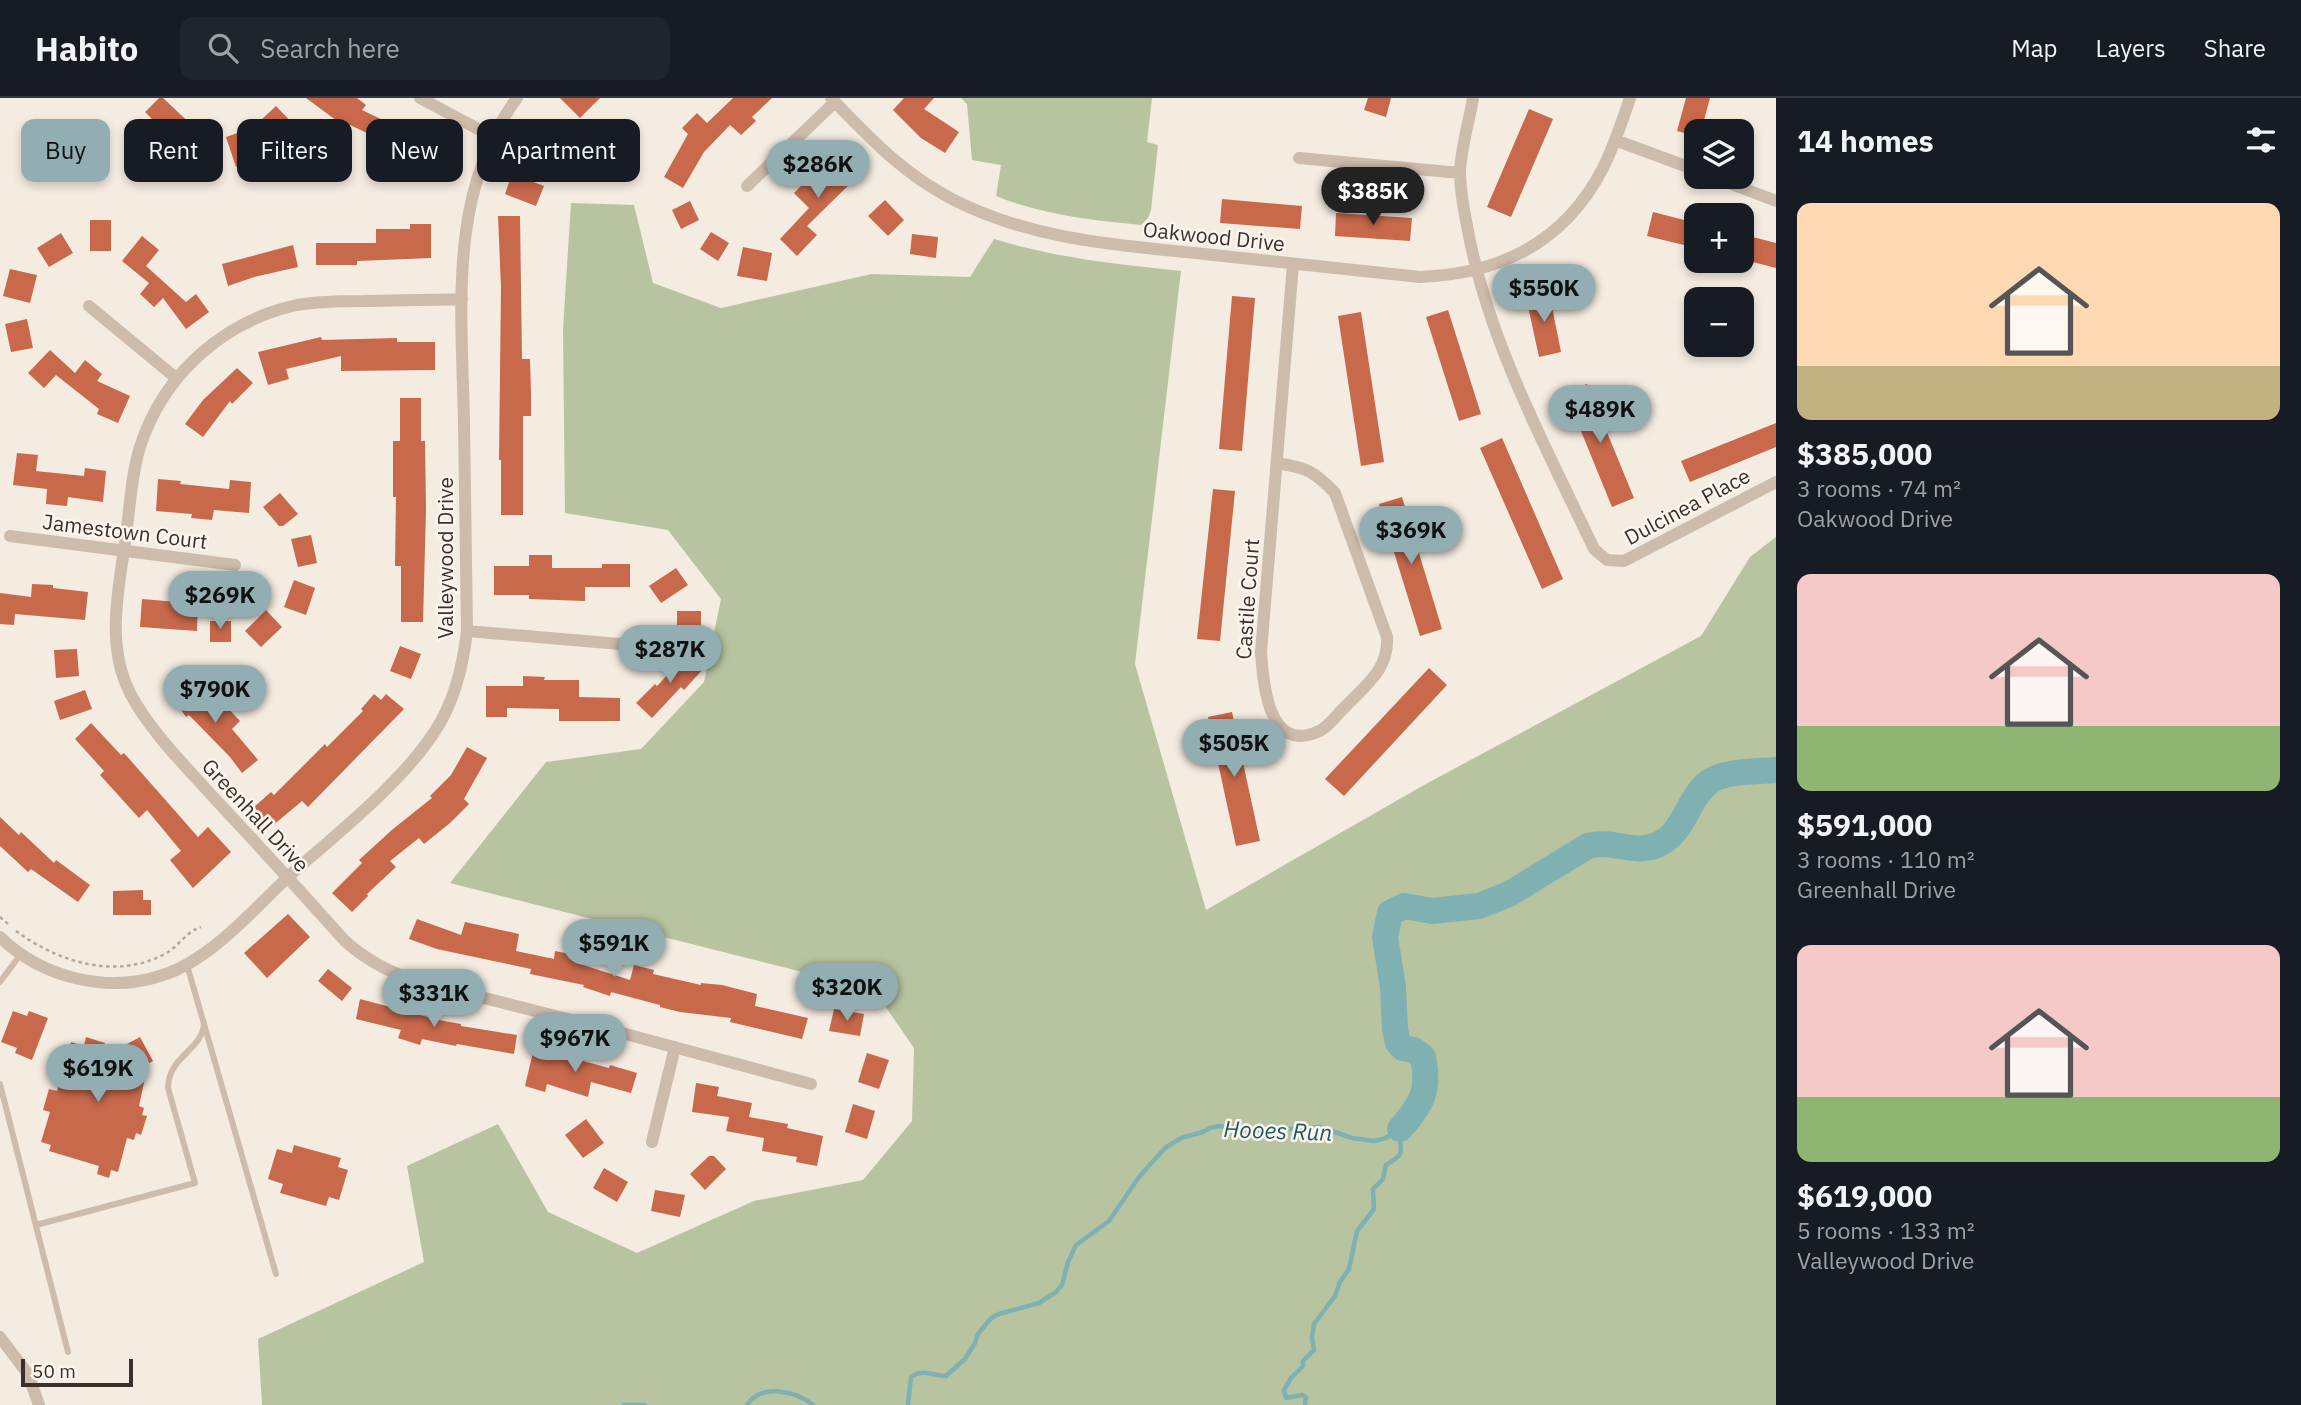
<!DOCTYPE html>
<meta charset="utf-8">
<style>
body{margin:0;font-family:"IBM Plex Sans",sans-serif;background:#20242c;color:#f1f3f6;height:100vh;display:flex;flex-direction:column;font-size:26px;white-space:nowrap}
*{box-sizing:border-box;margin:0}
p{font-size:23px;color:#9ea1a6}
.icon{flex:none;width:38px;height:38px;fill:none;stroke:currentColor;stroke-width:2;stroke-linecap:round;stroke-linejoin:round}
.map{position:relative;flex:1;overflow:hidden}
.drawer{display:flex;flex-direction:column;background:#171b24;width:525px}
.drawer>*{flex:none}
.banner{position:absolute;left:21px;top:21px;width:665px;height:63px;display:flex;gap:14px}
.controls{position:absolute;left:1684px;top:21px;display:grid;gap:14px}
.controls a{display:grid;place-items:center;width:70px;height:70px;border-radius:14px;background:#171b24;box-shadow:0 4px 10px #0003;font-size:35px}
.scale{position:absolute;left:21px;bottom:18px;width:112px;box-sizing:border-box;padding-left:7px;border:4px solid #3b302b;border-top:0;font-size:19px;line-height:24px;white-space:nowrap;color:#3b302b;-webkit-text-stroke:5px #fbf5ee;paint-order:stroke}
.price{position:absolute;translate:-50% -60px;padding:0 16px;border-radius:24px;background:#92aeb2;color:#111;font-size:23px;line-height:46px;filter:drop-shadow(0 2px 4px #0008)}
.price::after{content:'';position:absolute;left:50%;top:42px;width:21px;height:16px;margin-left:-10px;background:inherit;clip-path:polygon(0 0,100% 0,50% 100%)}
.price.active{background:#222;color:#fff}
ul{padding:0;list-style:none}
li{display:grid;align-content:center;gap:14px;height:371px;padding:0 21px}
li span{display:grid;place-items:center;height:217px;border-radius:14px;color:#555}
li>.icon{margin-inline-start:auto}
span .icon{width:126px;height:126px;fill:#fffc;stroke-width:1}
li b{font-size:30px}
h2{display:flex;justify-content:space-between;align-items:center;height:84px;padding:0 21px;font-size:30px}
.pill{padding:0 24px;border-radius:14px;background:#171b24;box-shadow:0 4px 10px #0003;font-size:24px;line-height:63px}
.pill.active{background:#92aeb2;color:#111}
header{display:flex;align-items:center;gap:42px;box-sizing:border-box;height:98px;padding:0 35px;background:#171b24;border-bottom:2px solid #363941}
header strong{font-size:33px}
nav{display:flex;gap:38px;margin-inline-start:auto;font-size:24px}
.search{width:490px;height:63px;background:#20242c;display:flex;align-items:center;gap:18px;box-sizing:border-box;padding:0 24px;border-radius:14px;color:#9ea1a6;font-size:26px}
main{display:flex;flex:1;min-height:0}
.map>svg:first-child{display:block}
.green{fill:#b8c4a0}
.lines{fill:none;stroke-linecap:round;stroke-linejoin:round}
.stream{stroke:#7fb0b2;stroke-width:4.5}
.river{stroke:#7fb0b2;stroke-width:26}
.building{fill:#c8694b}
.path{stroke:#b9a596;stroke-width:2.5;stroke-dasharray:3.5 3.5;stroke-linecap:butt}
.lane{stroke:#cdbbac;stroke-width:6}
.street{stroke:#cdbbac;stroke-width:12}
.labels{text-anchor:middle;dominant-baseline:central;stroke-width:5;stroke-linejoin:round;paint-order:stroke}
.street-label{font-size:21px;fill:#3b302b;stroke:#fbf5ee}
.water-label{font-size:23px;font-style:italic;fill:#1f5a5e;stroke:#fbf5ee}
</style>
<header>
<strong>Habito</strong>
<div class="search"><svg class="icon" aria-label="search" viewBox="0 0 24 24"><circle cx="10" cy="10" r="6"/><path d="M15 15l6 6"/></svg>Search here</div>
<nav><a>Map</a><a>Layers</a><a>Share</a></nav>
</header>
<main>
<div class="map">
<svg width="1776" height="1307" viewBox="0 0 1776 1307">
<rect width="100%" height="100%" fill="#f4ebe1"/>
<!-- green -->
<path class="green" d="M961,0H1152L1147,44L1158,47L1151,112L1148,120L1141,127C1091,122 1043,117 996,98L1001,67L972,62L967,6Z
M571,105L634,107L653,185L721,210L872,176L970,179L994,141C1055,160 1117,166 1181,173L1135,566L1206,812L1424,687L1701,538L1750,459L1776,439V1307H262L258,1241L424,1164L407,1068L498,1026L548,1114L637,1155L754,1103L863,1082L912,1023L914,950L874,892L450,785L546,664L641,651L704,584L721,501L668,432L565,415L563,231Z"/>
<g class="lines">
<!-- stream -->
<path class="stream" d="M624,1307H645
M747,1307C761,1285 796,1293 813,1307
M908,1307L911,1279C923,1270 933,1278 946,1278L965,1261L975,1245L978,1236L991,1220L999,1216L1039,1205L1056,1194L1062,1187L1068,1164L1076,1147L1109,1123L1139,1079L1165,1050L1181,1040L1203,1034L1210,1030L1219,1028L1255,1033L1320,1029L1352,1040L1374,1043L1386,1040L1400,1031
M1305,1307L1306,1299L1302,1297L1286,1300L1284,1292L1291,1280L1303,1268V1263L1314,1252L1312,1240L1314,1226L1335,1198L1340,1184L1349,1171L1357,1133L1374,1111L1373,1091L1383,1081L1386,1067C1409,1053 1398,1056 1400,1031"/>
<!-- river -->
<path class="river" d="M1400,1031C1422,1006 1430,992 1423,959L1414,952L1403,950L1398,945L1395,931L1393,889L1385,839L1390,815L1404,808L1432,813L1479,808L1509,796L1588,748C1614,741 1632,757 1657,747C1687,734 1687,697 1712,682C1731,672 1756,674 1776,672"/>
</g>
<!-- building -->
<path class="building" d="M159,0H163L212,46L196,63L165,33L158,40L150,31L156,25L145,14Z
M306,0H357L366,7L362,12L445,52L432,79L381,54L386,44L350,27L348,31Z
M560,0H600L580,20Z
M733,0H772L752,19L756,23L741,37L730,27L704,54L683,90L664,79L688,36L682,30L697,15L707,25Z
M904,0H934L924,11L959,34L945,55L921,40L893,12Z
M1368,0H1391L1386,19L1364,12Z
M1686,0H1710L1701,33H1696V38L1677,33Z
M276,8L298,31L283,45L261,22Z
M1529,11L1553,21L1511,119L1487,109Z
M246,32L256,63L236,69L226,39Z
M532,35L553,47L531,83L544,88L536,108L505,96L518,58Z
M839,56L860,76L807,128L817,137L797,158L780,141L809,110L794,95L810,79L813,82Z
M1222,101L1302,108L1300,131L1220,125Z
M885,102L904,122L888,138L868,118Z
M690,103L699,122L681,131L672,112Z
M1653,114L1696,125V150L1647,138Z
M1336,115L1412,120L1410,143L1335,138Z
M498,118H520L522,261H530L531,295V318H523V417H501V362H499L501,189Z
M90,122H111V153H90Z
M410,126H431V160L357,163V167H316V145H376V131H410Z
M711,134L729,145L718,163L700,151Z
M61,135L73,155L49,169L37,150Z
M912,136L938,139L936,160L910,156Z
M1741,136L1776,145V170L1741,161Z
M142,138L159,152L146,168L186,204L196,196L209,214L186,231L163,200L154,209L140,196L149,185L122,163Z
M293,147L298,169L254,179L228,188L222,166Z
M743,149L772,155L767,183L737,178Z
M10,171L37,177L30,205L3,198Z
M1549,194L1561,254L1539,259L1526,199Z
M1232,198L1255,200L1242,353L1219,351Z
M1448,212L1481,316L1459,323L1426,219Z
M1361,214L1384,364L1361,368L1338,218Z
M27,221L33,250L11,254L5,226Z
M321,239L322,242L397,240V244H435V272L341,273V258L286,271L289,281L268,287L258,254Z
M50,252L75,275L85,262L102,276L97,283L130,298L118,325L97,316L99,311L56,277L44,290L28,275Z
M237,270L253,285L232,306L230,303L203,339L185,326L203,302Z
M1587,286L1634,400L1612,409L1565,294Z
M400,300H421V343H425L426,412L423,524H401V468H395L396,399H393V343H400Z
M1776,325V349L1690,384L1681,363Z
M1502,340L1563,481L1542,491L1480,350Z
M17,355L38,357L36,373L84,378L85,370L106,373L103,404L68,399L67,408L46,406L47,391L13,387Z
M158,381L181,383L180,386L229,391L230,382L251,384L249,415L214,412L212,422L191,420L192,416L156,413Z
M1213,391L1235,393L1220,543L1197,541Z
M280,395L298,416L283,428H279L263,409Z
M1402,399L1442,531L1420,538L1379,406Z
M311,437L317,465L298,469L291,441Z
M529,457H552V470H602V466H630V489H585V503L529,501V497H494V468H529Z
M676,470L688,487L661,505L649,488Z
M294,482L315,490L306,517L284,509Z
M32,486L53,487V490L88,494L85,522L15,516L14,527L0,526V495L31,499Z
M177,500H198L197,533L140,529L142,501L177,504Z
M266,512L282,529L261,549L245,533Z
M677,513H701V542H677Z
M210,523H231V544H210Z
M400,548L421,556L411,581L390,573Z
M77,551L79,578L56,580L54,552Z
M688,555L704,570L684,592L681,589L652,620L636,605L655,586L657,588Z
M1429,570L1447,587L1344,698L1325,681Z
M523,578L545,579L544,582H579V599L620,600V623H559V611L507,610V619H486V588H523Z
M190,583L215,618L226,608L240,623L232,631L258,662L242,675L230,659L189,617L186,619L170,597Z
M85,592L92,611L60,622L54,603Z
M374,596L381,602L386,596L404,611L308,709L302,703L271,729L254,709L271,694L274,697L325,646L327,649L363,613L361,611Z
M1232,614L1260,743L1236,748L1208,619Z
M91,625L121,657L124,655L198,739L208,729L231,754L193,790L170,762L181,753L147,712L139,720L100,677L104,673L75,641Z
M467,649L487,660L464,701L469,706L450,725L424,746L419,740L390,763L396,769L367,796L368,798L352,814L332,795L362,765L359,762L393,731L432,700L430,698L451,677Z
M0,719L19,737L21,734L54,765L56,762L90,787L78,804L31,771L28,774L0,748Z
M143,792V802H151V817H113V793Z
M288,816L310,839L267,880L244,855Z
M417,821L461,837L465,824L519,836L516,853L554,861L555,853L575,857L574,864L630,882L634,867L654,872L653,876L701,887V885L722,887L757,896L755,908L808,920L802,941L730,924L731,920L680,914L660,909V907L611,894L610,898L583,889L584,887L530,876L531,871L437,851L409,841Z
M328,871L352,890L342,903L318,883Z
M360,901L439,922L461,926V928L517,937L514,956L457,946L456,948L422,941L420,947L398,940L401,932L356,921Z
M834,911L864,916L860,938L829,933Z
M13,913L27,918L29,913L48,920L32,962L15,955L17,950L1,944Z
M86,939L105,945L101,960L140,939L153,963L148,966L139,1008L144,1010L142,1017L147,1018L141,1037L136,1035L134,1042L127,1040L118,1074L111,1072L109,1080L97,1076L99,1068L49,1053L51,1047L41,1044L50,1014L43,1012L49,991L57,993L71,944L84,948Z
M534,950L609,970L610,967L637,975L631,995L591,984L588,999L547,986L545,994L525,988Z
M867,955L889,962L879,991L858,984Z
M696,985L719,989L717,998L752,1005L749,1019L788,1026L787,1030L823,1038L817,1068L796,1064L797,1059L762,1053L764,1040L726,1033L729,1019L692,1014Z
M853,1006L875,1013L867,1041L845,1034Z
M586,1021L604,1045L583,1060L565,1037Z
M294,1047L341,1060L338,1069L348,1072L339,1102L329,1099L326,1108L280,1095L283,1086L268,1081L277,1051L292,1055Z
M709,1058H714L726,1071L705,1092L690,1076Z
M604,1070L628,1084L617,1104L593,1090Z
M655,1092L685,1097L680,1119L651,1113Z"/>
<g class="lines">
<!-- path -->
<path class="path" d="M0,819L8,826
M16,833C57,863 113,882 163,857C178,850 185,834 201,829"/>
<!-- lane -->
<path class="lane" d="M187,867L276,1176
M0,884L21,856
M0,986L68,1254
M36,1127L195,1085L168,990C168,958 203,952 204,925"/>
<!-- street -->
<path class="street" d="M420,0L493,39
M831,0C870,40 902,75 952,101C1031,142 1118,147 1204,156C1276,164 1348,171 1420,179C1501,176 1565,144 1603,70C1614,48 1622,24 1630,0
M1473,0C1469,24 1461,50 1460,74C1460,96 1465,117 1469,138C1491,249 1546,349 1594,451L1607,462L1624,463L1776,384
M1615,42L1696,72
M1299,60L1460,75
M1713,79L1776,103
M747,88L835,4
M462,201C430,202 398,202 366,203C343,203 320,203 297,207C223,223 163,277 140,349C131,378 130,409 126,438C119,490 105,546 130,595C148,631 189,672 216,702C260,749 303,796 345,843C365,861 385,872 410,881L618,934L811,986
M89,208L176,280
M1277,365C1307,370 1314,373 1335,395L1387,539C1389,571 1366,587 1345,609C1337,616 1328,630 1317,634C1268,655 1263,585 1261,554L1293,166
M10,438L235,467
M467,533L620,546
M0,839C42,880 108,896 163,877C210,862 252,813 288,779C335,737 401,686 435,633C455,603 463,568 467,533C466,463 465,394 464,325C462,214 447,95 517,0
M652,1044L675,949
M0,1239L28,1276L39,1307"/>
</g>
<g class="labels">
<!-- street labels -->
<g class="street-label">
<text transform="translate(1214 138) rotate(6)">Oakwood Drive</text>
<text transform="translate(1687 408) rotate(-28)">Dulcinea Place</text>
<text transform="translate(125 433) rotate(7)">Jamestown Court</text>
<text transform="translate(445 460) rotate(-90)">Valleywood Drive</text>
<text transform="translate(1247 501) rotate(-86)">Castile Court</text>
<text transform="translate(256 717) rotate(47)">Greenhall Drive</text>
</g>
<!-- water labels -->
<g class="water-label">
<text transform="translate(1278 1032) rotate(2)">Hooes Run</text>
</g>
</g>
</svg>
<div class="controls">
<a><svg class="icon" aria-label="layers" viewBox="0 0 24 24"><path d="M12 4l9 5-9 5-9-5zM3 14l9 5 9-5"/></svg></a>
<a>+</a>
<a>−</a>
</div>
<div class="scale">50 m</div>
<b class="price" style="left:818px;top:102px">$286K</b>
<b class="price active" style="left:1373px;top:129px">$385K</b>
<b class="price" style="left:1544px;top:226px">$550K</b>
<b class="price" style="left:1600px;top:347px">$489K</b>
<b class="price" style="left:1411px;top:468px">$369K</b>
<b class="price" style="left:220px;top:533px">$269K</b>
<b class="price" style="left:670px;top:587px">$287K</b>
<b class="price" style="left:215px;top:627px">$790K</b>
<b class="price" style="left:1234px;top:681px">$505K</b>
<b class="price" style="left:614px;top:881px">$591K</b>
<b class="price" style="left:847px;top:925px">$320K</b>
<b class="price" style="left:434px;top:931px">$331K</b>
<b class="price" style="left:575px;top:976px">$967K</b>
<b class="price" style="left:98px;top:1006px">$619K</b>
<div class="banner">
<a class="pill active">Buy</a>
<a class="pill">Rent</a>
<a class="pill">Filters</a>
<a class="pill">New</a>
<a class="pill">Apartment</a>
</div>
</div>
<section class="drawer">
<h2>14 homes<svg class="icon" aria-label="filters" viewBox="0 0 24 24"><path d="M4 7h16M4 17h16"/><circle cx="9" cy="7" r="2"/><circle cx="15" cy="17" r="2"/></svg></h2>
<ul>
<li><span style="background:linear-gradient(#ffd9b3 75%,#c2b280 0)"><svg class="icon" aria-label="home" viewBox="0 0 24 24"><path d="M3 11l9-7 9 7M6 9v11h12V9"/></svg></span><div><b>$385,000</b><p>3 rooms · 74 m²</p><p>Oakwood Drive</p></div></li>
<li><span style="background:linear-gradient(#f6c9c9 70%,#8fb573 0)"><svg class="icon" aria-label="home" viewBox="0 0 24 24"><path d="M3 11l9-7 9 7M6 9v11h12V9"/></svg></span><div><b>$591,000</b><p>3 rooms · 110 m²</p><p>Greenhall Drive</p></div></li>
<li><span style="background:linear-gradient(#f6c9c9 70%,#8fb573 0)"><svg class="icon" aria-label="home" viewBox="0 0 24 24"><path d="M3 11l9-7 9 7M6 9v11h12V9"/></svg></span><div><b>$619,000</b><p>5 rooms · 133 m²</p><p>Valleywood Drive</p></div></li>
</ul>
</section>
</main>
